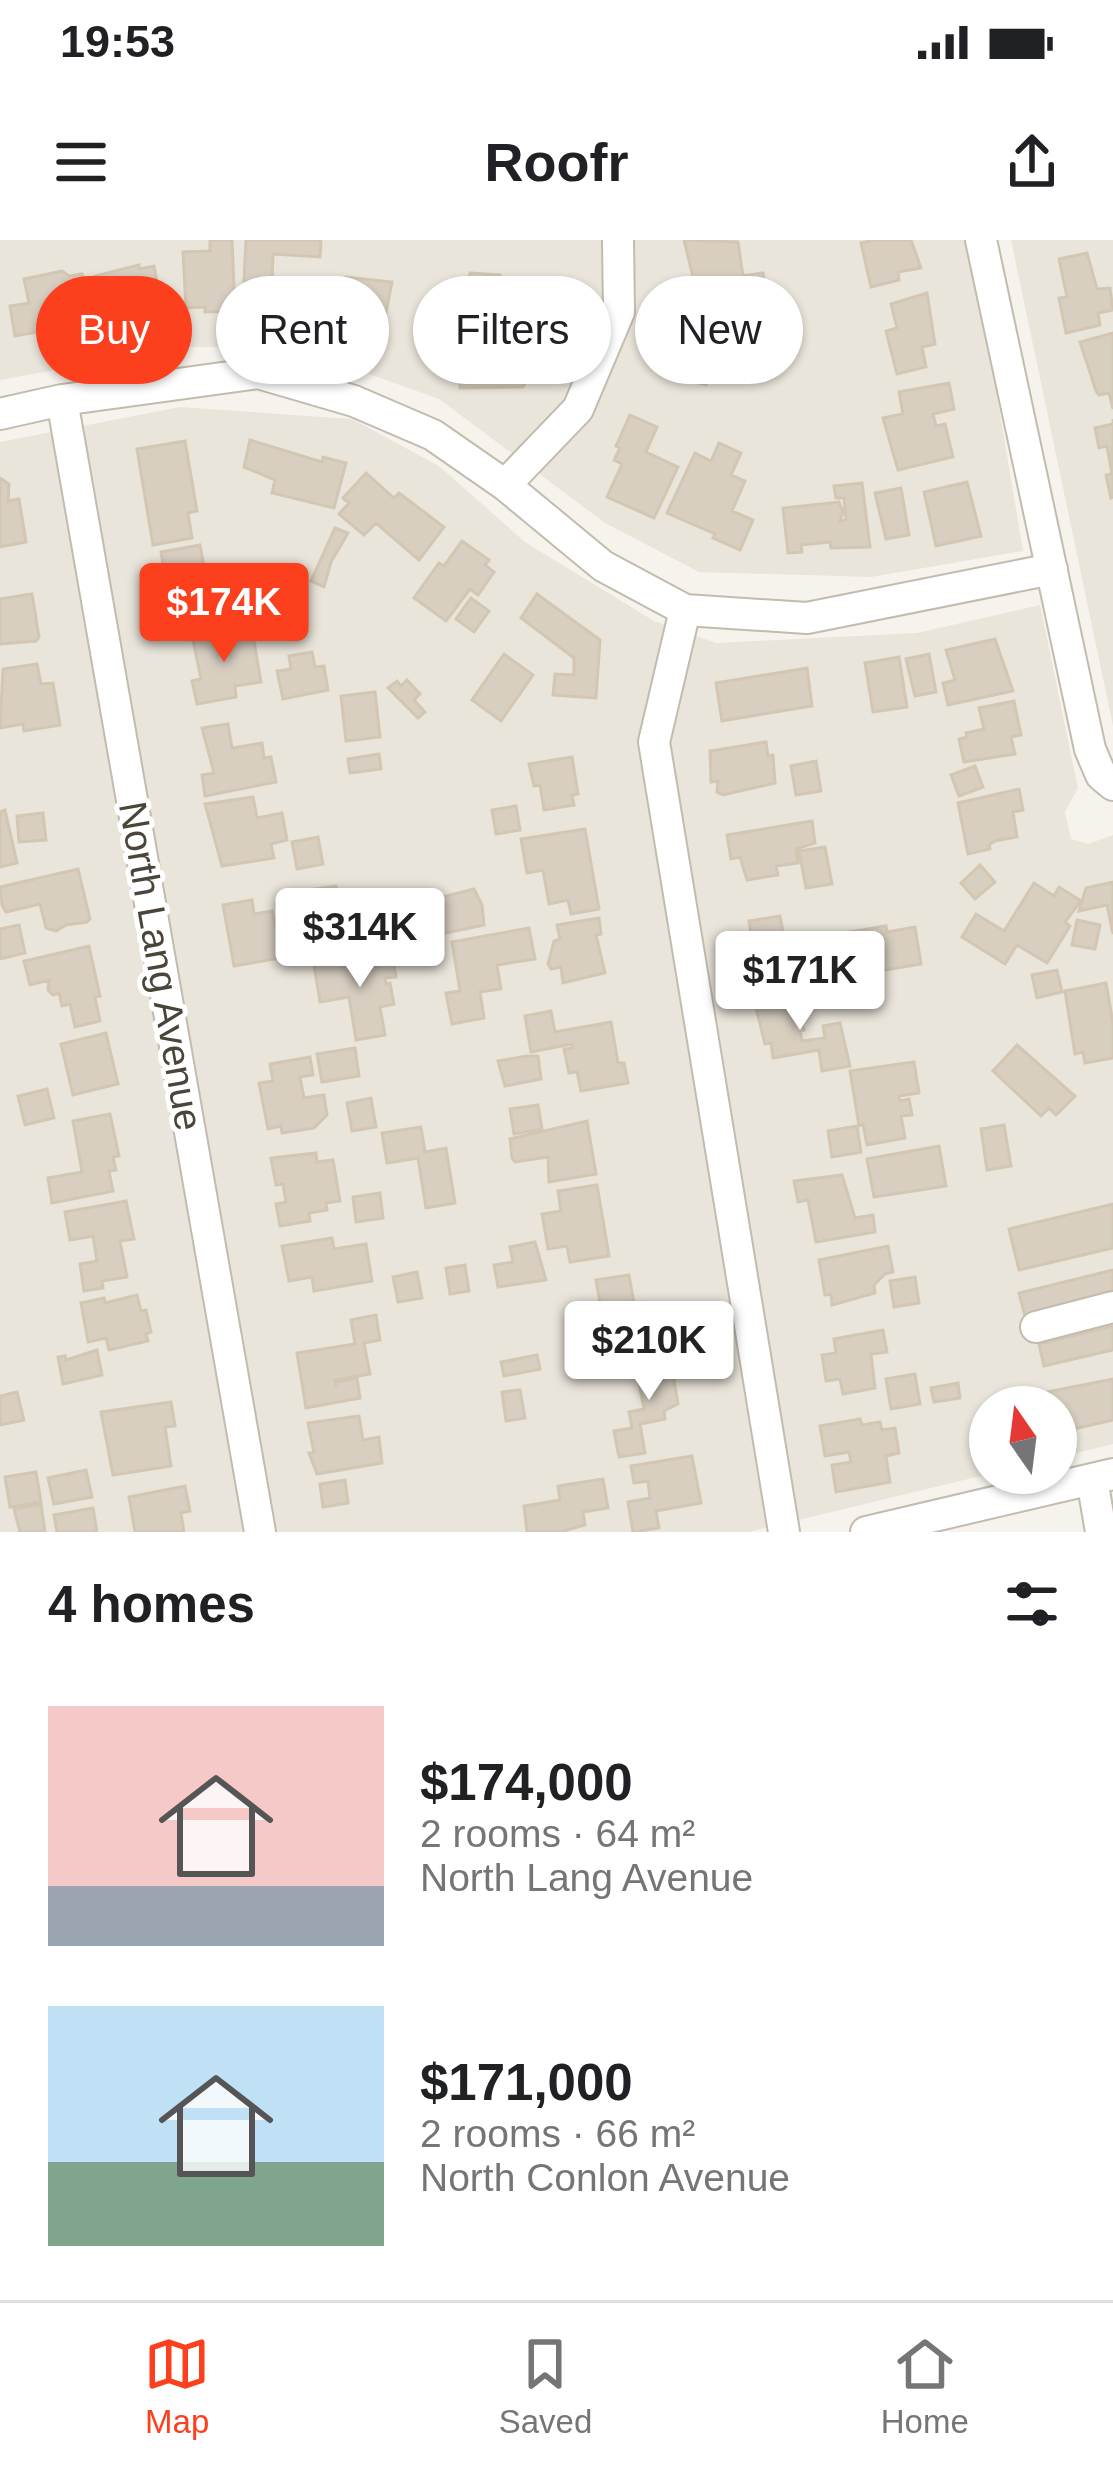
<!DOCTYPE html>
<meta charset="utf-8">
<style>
body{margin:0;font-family:Arial,sans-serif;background:#f2f2f2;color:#202124;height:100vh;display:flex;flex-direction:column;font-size:45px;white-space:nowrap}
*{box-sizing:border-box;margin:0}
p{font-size:39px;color:#757577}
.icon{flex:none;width:66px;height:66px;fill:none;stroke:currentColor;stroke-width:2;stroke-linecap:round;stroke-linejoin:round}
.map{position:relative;height:1292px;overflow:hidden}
.sheet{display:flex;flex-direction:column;background:#fff;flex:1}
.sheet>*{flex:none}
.hud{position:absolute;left:36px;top:36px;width:1041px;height:108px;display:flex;gap:24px}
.needle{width:78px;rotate:346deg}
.buttons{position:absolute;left:969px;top:1146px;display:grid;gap:24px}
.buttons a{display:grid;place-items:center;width:108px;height:108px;border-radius:50%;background:#fff;box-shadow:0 3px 9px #0004;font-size:60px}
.price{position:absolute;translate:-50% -102px;padding:0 27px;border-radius:12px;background:#fff;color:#222;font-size:39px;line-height:78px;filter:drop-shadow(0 3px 6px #0008)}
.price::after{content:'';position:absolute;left:50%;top:72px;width:36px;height:27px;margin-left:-18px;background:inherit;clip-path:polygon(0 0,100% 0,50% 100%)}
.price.on{background:#fc3f1d;color:#fff}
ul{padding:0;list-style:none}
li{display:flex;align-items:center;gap:36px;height:300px;padding:0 48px}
li span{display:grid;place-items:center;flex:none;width:336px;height:240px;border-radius:0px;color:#555}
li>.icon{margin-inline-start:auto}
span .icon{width:144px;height:144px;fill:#fffc;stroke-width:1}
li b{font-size:51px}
h2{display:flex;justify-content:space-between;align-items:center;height:144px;padding:0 48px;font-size:51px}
.chip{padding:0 42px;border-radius:54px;background:#fff;box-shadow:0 3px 9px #0004;font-size:42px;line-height:108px}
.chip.on{background:#fc3f1d;color:#fff}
.status{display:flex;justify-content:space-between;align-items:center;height:84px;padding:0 60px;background:#fff;direction:ltr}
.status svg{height:33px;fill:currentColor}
header{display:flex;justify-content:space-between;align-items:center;height:156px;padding:0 48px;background:#fff;font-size:54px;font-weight:800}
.dock{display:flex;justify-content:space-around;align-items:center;height:168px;border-top:3px solid #e0e0e0;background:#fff;font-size:33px;color:#757577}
.dock a{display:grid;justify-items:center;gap:6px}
.dock .on{color:#fc3f1d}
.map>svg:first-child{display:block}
.residential{fill:#eae5da}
.building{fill:#d8cfc1;stroke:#d3c7b4;stroke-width:3}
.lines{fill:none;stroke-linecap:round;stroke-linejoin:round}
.minor-casing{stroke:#c2bbae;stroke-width:34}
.minor{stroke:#fff;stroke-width:30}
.labels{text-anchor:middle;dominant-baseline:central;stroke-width:10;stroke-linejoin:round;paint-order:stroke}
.street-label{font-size:39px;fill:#4b4439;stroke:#fff}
</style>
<div class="status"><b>19:53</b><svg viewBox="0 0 49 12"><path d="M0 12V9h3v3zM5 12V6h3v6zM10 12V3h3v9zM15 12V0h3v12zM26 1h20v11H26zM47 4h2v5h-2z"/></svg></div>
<header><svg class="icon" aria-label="menu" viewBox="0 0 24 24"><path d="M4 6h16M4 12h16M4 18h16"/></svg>Roofr<svg class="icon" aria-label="share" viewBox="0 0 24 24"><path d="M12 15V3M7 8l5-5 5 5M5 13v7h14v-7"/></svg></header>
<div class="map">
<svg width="1113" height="1292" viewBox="0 0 1113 1292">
<rect width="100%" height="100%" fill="#f6f3ec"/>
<!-- residential -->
<path class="residential" d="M0,0H971L1023,311L871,337L699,332L605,283L439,159L294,107H182L0,140Z
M1011,0H1113V486Z
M180,167L352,179L439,226L525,302L654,381L716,403L917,393L1040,365L1078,548L1065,572L1071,599L1088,604L1113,595V1204L1056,1218V1167H990V1233H993L749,1292H0V202Z"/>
<!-- building -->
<path class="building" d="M210,0H232L235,71L205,72V67L186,68L183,12L210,11Z
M246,0H321L320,17L273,14L272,42L244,41Z
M684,0L738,2L743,36L763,33L767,58L740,62L737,39L695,45Z
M874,0H911L921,28L898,32L899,40L871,47L861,3Z
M1087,13L1097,49L1110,48L1113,70L1098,73L1100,85L1066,93L1059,58L1067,57L1059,19Z
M139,25V29L154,26L163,74L120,82L119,76L103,79L95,36Z
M62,31L69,36L82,34L91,82L15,96L10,66L29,63L24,39Z
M470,33L500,35L498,68L462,66Z
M346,37L392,42L384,83L371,80L370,85L337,78Z
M927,53L935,104L922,107L926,127L897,134L886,91L897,88L891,64Z
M520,57L559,78L523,147L460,148L459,108L494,107Z
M749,72L774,74L771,106L746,103Z
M678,77L736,93L732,115L727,118L716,114L706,145L660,132Z
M1113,93V169L1109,153L1099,155L1096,151L1080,102Z
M949,143L954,169L933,174L936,186L945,184L953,217L898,230L883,178L903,174L899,152Z
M630,175L657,187L646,212L678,227L654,278L607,257L622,224L614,220L620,208L616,206Z
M1113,179V257L1111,258L1106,235L1112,234L1107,206L1099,208L1095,188L1113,184Z
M250,200L322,222L323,217L346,223L334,268L272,253L275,240L244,227Z
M185,201L197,271L188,273L192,298L153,305L137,209Z
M719,203L741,213L731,235L745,241L732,271L753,280L740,310L713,298L715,294L667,273L695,213L711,221Z
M366,233L394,258L399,253L444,287L419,320L376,283L364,295L339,274L349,263L343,258Z
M0,238L9,244L8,261L19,259L26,302L0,307Z
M967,242L981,296L936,306L924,252Z
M862,243L870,307L831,308L830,302L801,305L802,312L788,313L783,268L839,262L843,272L840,281L846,280L844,258H836L834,246Z
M901,248L909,295L886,299L875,253Z
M335,288L348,293L331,322L324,347L311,341Z
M462,301L489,320L485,325L494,332L478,355L470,349L446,381L414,358L439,323L444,326Z
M200,305L208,348L216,346L220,366L178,377L174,354L168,355L161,312Z
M267,353L271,377L245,381L240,358Z
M32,354L39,397L36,401L0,404V359Z
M537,354L600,400L596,458L553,455L555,434L574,435V418L521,378Z
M471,358L489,371L474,392L456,379Z
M233,388L235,399L253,395L261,442L235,446L236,457L197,464L192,441L201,439L192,395Z
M995,399L1013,451L948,465L943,443L955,440L946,410Z
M312,412L315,427L324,426L328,450L283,459L277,431L291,429L289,416Z
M504,414L533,435L501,481L472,460Z
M929,414L936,452L915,456L906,419Z
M899,417L907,467L873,472L865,423Z
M37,424L41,444L53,443L60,485L24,491L23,484L0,488L3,429Z
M807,428L812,466L722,481L716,443Z
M407,440L420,454L414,460L425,472L418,478L388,448L397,441L401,446Z
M375,452L380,497L346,501L341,456Z
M1014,461L1021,495L1011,497L1015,514L964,522L959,499L967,497L966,493L984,489L979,468Z
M228,484L232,508L262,503L264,518L271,517L276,542L205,556L202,535L214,533L202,488Z
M766,502L768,516L773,515L775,543L723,555L717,552L718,541L711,542L710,511Z
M379,514L381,529L350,533L348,519Z
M572,517L578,554L572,555L574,565L544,570L540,545L534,546L529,524Z
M816,521L821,551L796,555L791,526Z
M975,526L983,547L959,556L951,535Z
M1019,549L1023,570L1013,572L1017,597L995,601L989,605L990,609L968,614L958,563Z
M253,557L257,578L282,573L287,600L271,604L274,618L222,626L205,564Z
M516,566L520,590L496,594L492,570Z
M5,570L17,623L0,627V572Z
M43,573L46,600L19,602L17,576Z
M812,581L815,603L796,609L798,623L776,626L778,635L747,640L740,617L731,619L727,595Z
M585,589L599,669L571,674L568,660L549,664L543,630L527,633L521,599Z
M318,597L323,624L297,629L292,602Z
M825,607L832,644L806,648L799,611Z
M980,625L995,642L975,659L961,643Z
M78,629L90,679L87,682L66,685L56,691L46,688L40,664L6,672L2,665L0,647Z
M1113,642V694L1107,665L1079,671L1086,648Z
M1034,643L1054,656L1059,647L1081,661L1065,682L1070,686L1047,723L1017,705L1005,724L962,697L976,674L1004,691Z
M336,646L341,675L300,685L294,652Z
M474,649L482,665L484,685L441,694L434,659Z
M252,660L254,674L272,671L275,685L291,682L295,704L279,707L281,718L234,726L223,665Z
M780,676L786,708L795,707L801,744L754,752L747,721L750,717L745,718L741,696L751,694L749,681Z
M599,678L601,694L596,695L605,733L563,743L561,727L551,729L548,724L554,701L560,699L557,685Z
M1077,680L1100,685L1095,709L1072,705Z
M19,685L25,713L0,719V689Z
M886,686L887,692L915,687L921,724L814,742L806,699Z
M529,688L535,719L497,725L501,749L480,752L484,778L452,784L446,753L460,751L452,702Z
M89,706L100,756L95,757L100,781L75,787L70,764L62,766L59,753L53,755L48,750L49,740L30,745L24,721Z
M392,713L396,737L385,738L386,744L390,743L394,764L380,767L385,795L356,800L349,757L320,762L314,725Z
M1057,730L1062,752L1037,758L1032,735Z
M1106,743L1113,783V818L1085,823L1083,812L1075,814L1065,751Z
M807,755L810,772L798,775L804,790L800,791L802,801L825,798L823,786L840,783L850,826L822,831L819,810L773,818L771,803L765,804L755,764Z
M551,771L555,792L611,782L618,823H624L628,843L581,851L577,832L569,833L564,809L573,808L572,804L531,812L525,776Z
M106,793L118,844L73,855L61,804Z
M1017,805L1075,856L1056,875L1049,868L1041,876L993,831Z
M355,808L359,836L322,842L317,814Z
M527,816H538L541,839L505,846L498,821Z
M310,817L313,835L300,837L304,858L324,855L327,875L314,888L282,893L281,886L268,889L259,843L273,841L270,824Z
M914,822L919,853L899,856L900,861L909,859L912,875L901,876L905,898L867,905L863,884L859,886L850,831Z
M47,849L54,878L25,885L18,856Z
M371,858L376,887L352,891L347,863Z
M538,865L542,889L514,894L510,869Z
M110,874L119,916L113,917L116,930L109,931L113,951L52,963L48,938L82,932L73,881Z
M587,881L596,934L549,942L548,917L515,922L512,918L510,899Z
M1004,885L1011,926L987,930L981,889Z
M857,886L861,912L832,917L828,891Z
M421,887L425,912L446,908L455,963L426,968L418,918L387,923L382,893Z
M939,906L946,946L874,957L867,919Z
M316,913L317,922L333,920L340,961L326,963L327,970L309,973L310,981L280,986L276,964L286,962L283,944L276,945L271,918Z
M842,935L855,978L873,975L875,992L816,1002L808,960L798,962L794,941Z
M597,945L609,1016L570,1022L567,1006L548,1009L542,974L561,971L558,951Z
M380,953L383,978L356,982L353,957Z
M126,961L134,999L120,1001L127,1037L102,1041L103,1048L84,1051L80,1024L97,1021L93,996L70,1000L65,972Z
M1113,964V1008L1019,1030L1009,989Z
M332,998L334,1009L366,1004L372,1041L314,1051L312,1037L289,1041L282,1006Z
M535,1002L546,1040L498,1047L494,1025L513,1022L510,1007Z
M888,1006L893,1032L885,1034L874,1045L875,1053L832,1065L831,1054L825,1055L819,1020Z
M465,1025L469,1051L450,1054L446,1028Z
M1113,1030V1055L1025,1076L1019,1053Z
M417,1032L422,1058L398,1062L393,1037Z
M629,1035L634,1063L646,1062L650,1083L646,1084L647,1093L638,1094L636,1085L631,1086L635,1113L609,1117L605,1096L592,1098L589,1082L603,1080L596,1040Z
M915,1037L919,1063L894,1067L890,1041Z
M137,1055L141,1071L146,1070L151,1092L146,1094L148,1101L109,1110L106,1098L88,1102L81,1063L104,1058L105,1063Z
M376,1075L380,1100L364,1103L370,1134L335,1140L336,1146V1142L357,1138L360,1158L306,1168L297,1113L355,1104L351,1080Z
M1113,1086V1110L1044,1126L1039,1104Z
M883,1090L887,1112L871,1114L875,1148L843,1154L840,1139L826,1141L822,1115L836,1113L834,1099Z
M97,1110L102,1135L63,1144L58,1117L65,1116L66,1120Z
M537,1115L540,1129L504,1136L501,1122Z
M670,1116L678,1164L664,1171L665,1179L640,1184L645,1213L619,1217L614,1191L632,1188L629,1172L644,1169L635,1122Z
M915,1134L920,1164L891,1169L886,1139Z
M1113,1139V1180L1056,1193V1167H1040L1037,1154Z
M958,1143L960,1158L934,1162L931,1148Z
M520,1150L525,1178L506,1181L502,1152Z
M17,1152L24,1180L0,1185V1156Z
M171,1162L175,1186L165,1187L171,1226L113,1235L101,1172Z
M359,1176L363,1200L379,1197L382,1223L317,1234L309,1213H314L308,1183Z
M860,1179L862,1185L880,1182L882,1190L895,1188L899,1213L886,1216L890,1242L836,1252L832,1225L851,1222L849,1212L825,1216L820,1186Z
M692,1216L701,1263L656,1271L659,1288L633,1292L628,1262L650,1258L648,1241L634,1243L631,1226Z
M86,1230L92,1257L54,1264L48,1238Z
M36,1232L41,1262L10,1267L5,1237Z
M603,1239L608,1268L583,1272L585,1285L560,1292H527L524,1266L560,1260L558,1246Z
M345,1240L348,1263L323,1267L320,1244Z
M185,1246L190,1271L181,1273L184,1292H135L129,1257Z
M41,1264L45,1292H20L14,1269Z
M93,1268L97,1292H57L54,1275Z"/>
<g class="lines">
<!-- minor casing -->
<g class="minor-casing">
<path id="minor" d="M981,0L1090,509L1101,535L1113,545
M62,160L260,1292
M0,174L62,160L258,133L354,161L433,195L505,245L603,326L685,370L807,378L1052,329
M505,245L578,169L619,72L618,0
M685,370L654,502L784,1292
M1036,1087L1113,1067
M1092,1239L1101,1292
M866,1292L1113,1234"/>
</g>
<!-- minor -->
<use href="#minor" class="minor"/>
</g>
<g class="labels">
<!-- street labels -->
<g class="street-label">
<text transform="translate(161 726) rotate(80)">North Lang Avenue</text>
</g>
</g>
</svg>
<div class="buttons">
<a><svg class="needle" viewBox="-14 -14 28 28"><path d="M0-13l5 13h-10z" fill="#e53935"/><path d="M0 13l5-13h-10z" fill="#757577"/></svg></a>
</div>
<b class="price on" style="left:224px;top:425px">$174K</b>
<b class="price" style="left:360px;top:750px">$314K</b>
<b class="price" style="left:800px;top:793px">$171K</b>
<b class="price" style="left:649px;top:1163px">$210K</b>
<div class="hud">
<a class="chip on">Buy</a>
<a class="chip">Rent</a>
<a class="chip">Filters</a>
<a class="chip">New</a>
</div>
</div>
<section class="sheet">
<h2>4 homes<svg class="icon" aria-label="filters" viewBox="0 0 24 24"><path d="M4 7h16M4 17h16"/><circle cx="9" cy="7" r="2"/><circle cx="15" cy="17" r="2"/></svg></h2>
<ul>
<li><span style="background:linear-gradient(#f6c9c9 75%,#9aa5b1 0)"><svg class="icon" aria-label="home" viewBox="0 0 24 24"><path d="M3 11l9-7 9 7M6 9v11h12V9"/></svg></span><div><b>$174,000</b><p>2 rooms · 64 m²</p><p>North Lang Avenue</p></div></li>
<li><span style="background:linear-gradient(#bfe0f5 65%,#7fa58c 0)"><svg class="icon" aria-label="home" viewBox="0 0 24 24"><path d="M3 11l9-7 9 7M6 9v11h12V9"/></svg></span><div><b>$171,000</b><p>2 rooms · 66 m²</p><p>North Conlon Avenue</p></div></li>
</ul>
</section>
<nav class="dock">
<a class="on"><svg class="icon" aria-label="map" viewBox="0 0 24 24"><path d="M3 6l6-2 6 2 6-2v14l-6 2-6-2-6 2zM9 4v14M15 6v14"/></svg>Map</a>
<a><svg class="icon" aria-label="saved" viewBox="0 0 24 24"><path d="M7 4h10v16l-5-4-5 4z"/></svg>Saved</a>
<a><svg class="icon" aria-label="home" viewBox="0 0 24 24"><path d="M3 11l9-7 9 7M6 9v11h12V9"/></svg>Home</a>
</nav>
